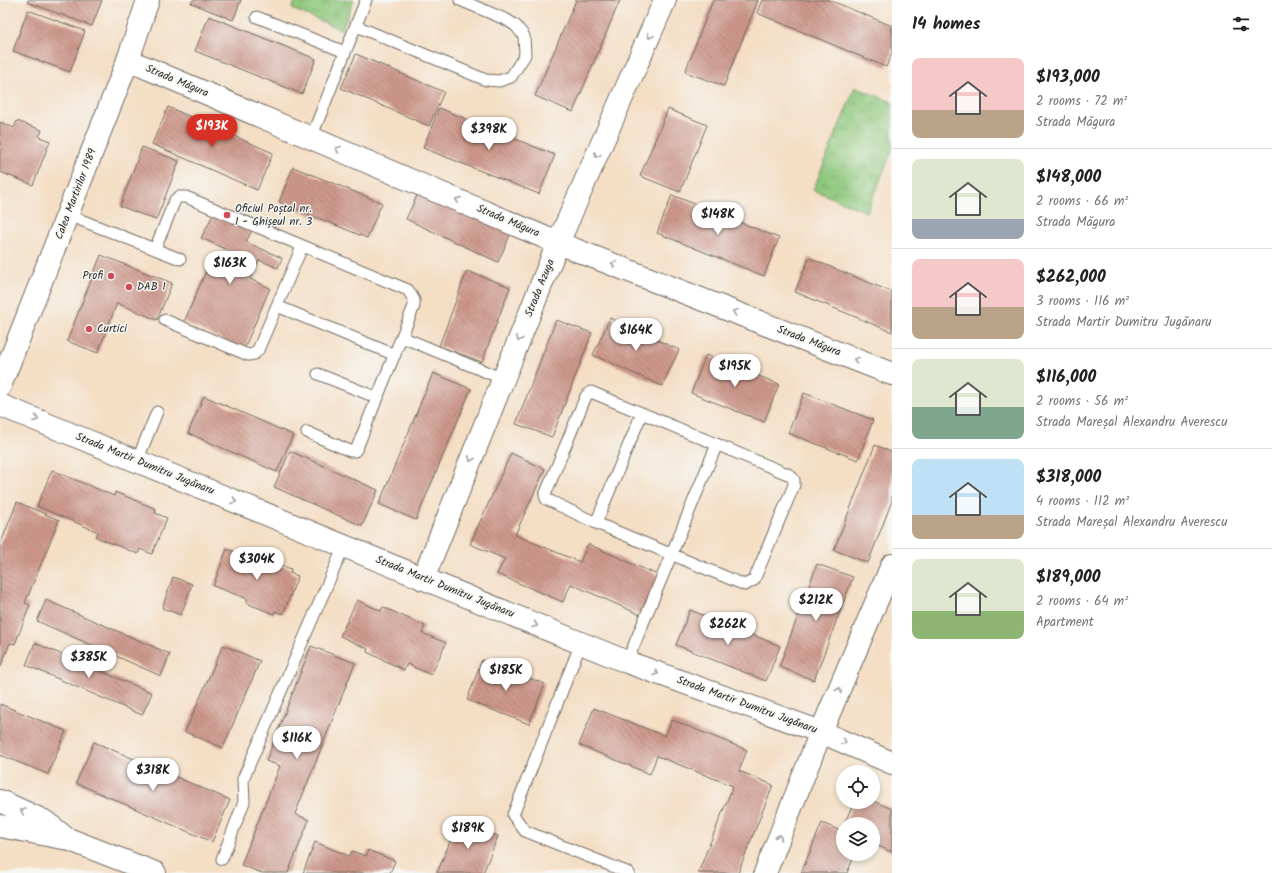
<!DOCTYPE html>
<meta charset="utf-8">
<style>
body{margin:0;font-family:Kalam,sans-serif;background:#f6f6f6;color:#222;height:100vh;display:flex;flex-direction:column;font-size:15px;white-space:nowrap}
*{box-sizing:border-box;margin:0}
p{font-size:13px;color:#767676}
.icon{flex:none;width:22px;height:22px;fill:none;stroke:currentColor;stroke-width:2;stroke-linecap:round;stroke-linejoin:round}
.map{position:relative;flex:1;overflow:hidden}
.details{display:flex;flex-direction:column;background:#fff;width:380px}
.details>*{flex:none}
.controls{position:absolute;left:836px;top:765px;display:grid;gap:8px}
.controls a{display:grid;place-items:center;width:44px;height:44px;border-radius:50%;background:#fff;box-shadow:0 2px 6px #0003;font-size:20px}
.price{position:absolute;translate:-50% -34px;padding:0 9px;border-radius:14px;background:#fff;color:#222;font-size:13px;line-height:26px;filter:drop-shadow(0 1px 2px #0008)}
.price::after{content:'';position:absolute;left:50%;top:24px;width:12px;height:9px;margin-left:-6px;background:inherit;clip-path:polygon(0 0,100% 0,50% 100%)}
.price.active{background:#d93025;color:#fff}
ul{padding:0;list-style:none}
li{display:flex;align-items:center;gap:12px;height:100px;padding:0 20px}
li+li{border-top:1px solid #e0e0e0}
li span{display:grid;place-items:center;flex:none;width:112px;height:80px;border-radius:8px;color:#555}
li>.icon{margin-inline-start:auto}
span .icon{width:48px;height:48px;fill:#fffc;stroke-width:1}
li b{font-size:17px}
h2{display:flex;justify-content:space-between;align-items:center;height:48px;padding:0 20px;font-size:17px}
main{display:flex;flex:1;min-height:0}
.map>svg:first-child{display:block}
.park{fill:url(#park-crowns);stroke:#5c7953}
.building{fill:url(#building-back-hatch)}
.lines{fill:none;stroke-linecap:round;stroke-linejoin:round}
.lane-casing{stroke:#716a61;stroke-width:13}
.street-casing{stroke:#716a61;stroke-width:24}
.secondary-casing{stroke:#716a61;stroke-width:24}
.lane{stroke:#fff;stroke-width:11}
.street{stroke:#fff;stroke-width:22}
.secondary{stroke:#fff;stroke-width:22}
.oneway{stroke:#a0a0a0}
.poi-dot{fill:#d1495b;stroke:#f6f6f2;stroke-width:1.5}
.labels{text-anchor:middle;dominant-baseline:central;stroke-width:3;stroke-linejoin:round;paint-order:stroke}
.street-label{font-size:11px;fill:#2b2b2b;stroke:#f6f6f2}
.poi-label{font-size:11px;fill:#2b2b2b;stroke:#f6f6f2;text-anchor:start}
</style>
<main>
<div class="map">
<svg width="892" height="873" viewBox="0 0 892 873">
<defs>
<pattern id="park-crowns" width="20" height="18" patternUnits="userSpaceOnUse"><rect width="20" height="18" fill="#8ec77b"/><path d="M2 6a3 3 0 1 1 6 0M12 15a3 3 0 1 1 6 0" fill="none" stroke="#74a265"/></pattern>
<pattern id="building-back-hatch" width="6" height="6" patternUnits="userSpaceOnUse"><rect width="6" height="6" fill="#ce988b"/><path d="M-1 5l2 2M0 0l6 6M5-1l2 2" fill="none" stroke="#a77c72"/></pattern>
</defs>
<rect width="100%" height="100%" fill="#f6f6f2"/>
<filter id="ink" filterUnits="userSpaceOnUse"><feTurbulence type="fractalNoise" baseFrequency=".025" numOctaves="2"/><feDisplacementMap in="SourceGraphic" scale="8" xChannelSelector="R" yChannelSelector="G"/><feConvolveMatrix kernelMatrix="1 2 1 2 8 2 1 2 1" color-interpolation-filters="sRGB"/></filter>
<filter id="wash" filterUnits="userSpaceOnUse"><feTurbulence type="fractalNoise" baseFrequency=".012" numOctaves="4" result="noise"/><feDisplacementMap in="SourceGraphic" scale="16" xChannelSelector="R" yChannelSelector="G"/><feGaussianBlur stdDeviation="0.9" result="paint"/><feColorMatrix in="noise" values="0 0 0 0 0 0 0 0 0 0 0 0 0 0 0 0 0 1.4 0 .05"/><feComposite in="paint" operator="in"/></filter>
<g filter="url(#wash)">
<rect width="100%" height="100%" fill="#f4dec4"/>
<!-- park -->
<path class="park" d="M296,0H354L342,30L292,9Z
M855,87L892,102V151L867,212L813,190Z"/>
<g id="blocks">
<!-- building -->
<path class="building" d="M28,0H102L92,26L27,2Z
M193,0H241L233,20L191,3Z
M576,0H620L573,112L535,96Z
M713,0H758L724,86L685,72Z
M762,0H829L892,26V53L886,67L757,13Z
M28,10L85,31L70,72L13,51Z
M209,16L316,59L302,94L195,51Z
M356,54L444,92L429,126L341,88Z
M168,107L273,153L257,190L152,144Z
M439,108L555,155L539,194L423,148Z
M668,109L707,125L680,192L640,176Z
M17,121L42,130L39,137L50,141L33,185L0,172V122L14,128Z
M142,147L179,161L156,220L120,206Z
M293,167L382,203L367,238L279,202Z
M421,187L513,228L498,262L406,219Z
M672,195L779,238L764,276L657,233Z
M214,213L252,230L246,242L282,258L278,268L259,260L250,279L270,288L244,349L184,322L213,255L226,261L230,251L201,238Z
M101,255L172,283L157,320L117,303L98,353L67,341Z
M809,258L892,292V332L795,292Z
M467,271L510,287L482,362L439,346Z
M610,318L679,350L662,386L593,355Z
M556,320L592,333L552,437L516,424Z
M706,355L779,384L764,422L691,393Z
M433,373L471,389L416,520L379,504Z
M804,393L873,420L858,460L788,433Z
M204,396L293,435L277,472L188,433Z
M875,445L892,452V501L868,563L834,550Z
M290,451L378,490L362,526L274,487Z
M511,453L545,469L515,535L580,562L588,544L660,576L643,616L571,584L563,602L497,574L505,559L470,544Z
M52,470L114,496L115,492L156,509L155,513L167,518L152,554L140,549L138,554L96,537L98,532L37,506Z
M17,502L59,520L25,603L30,605L15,644L10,643L0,668V545Z
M227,549L260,562L261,558L291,569L290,573L298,576L283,614L275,611L274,614L246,603L248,599L213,586Z
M817,564L853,577L814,680L779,667Z
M173,577L192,584L181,615L162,608Z
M46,600L170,654L161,676L37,621Z
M357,600L381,611L383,607L425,626L422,633L446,643L431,675L407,664L404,670L367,652L368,649L340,636Z
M690,610L780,646L766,681L676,645Z
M35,643L152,693L142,715L26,665Z
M223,645L260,661L223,748L185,732Z
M311,646L355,663L295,814L309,820L288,873H262L241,865L280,766L266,761Z
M482,660L545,684L529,724L467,700Z
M0,704L66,731L48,774L0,755Z
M594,708L665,736L672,720L747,750L739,771L773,785L738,873H698L733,786L657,756L650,774L579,745Z
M94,742L230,800L212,842L76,783Z
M873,801L892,809V852L873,844V824H844L854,802Z
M459,820L498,836L483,873H437Z
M822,823L841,831L843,827V854H855L847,873H801Z
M315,842L349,856L352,851L366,856L368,850L395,861L390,873H303Z"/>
</g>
</g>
<g filter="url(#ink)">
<use href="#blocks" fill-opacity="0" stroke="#716a61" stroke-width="1"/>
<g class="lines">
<!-- lane casing -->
<g class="lane-casing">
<path id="lane" d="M257,17L345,52
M356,26L486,80L499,81L511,77L525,55L524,36L516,26L507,20L460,0
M311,138L366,0
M68,215L180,259
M155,249L175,200L179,197H186L408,290L414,300V306L357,448L355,451H350L307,432
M277,306L395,355
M165,320L248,355L254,354L258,350L302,247
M402,337L503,379
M318,374L378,398
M591,392L790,475L794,480V485L754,580L745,585L596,523L546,499L545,495L586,396Z
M137,461L157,412
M596,523L642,413
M581,643L513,815L525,831L629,873
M627,662L717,444
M222,859L244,802L243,779L344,546"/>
</g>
<!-- street casing -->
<g class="street-casing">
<path id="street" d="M128,60L558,243L892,374
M0,405L627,662L821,732L892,763
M423,579L558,243L665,0
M765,873L821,732L892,565"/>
</g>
<!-- secondary casing -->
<g class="secondary-casing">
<path id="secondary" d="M0,386L128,60L148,0
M0,801L44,821L62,835
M0,826L68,839L155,873"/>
</g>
<!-- lane -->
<use href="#lane" class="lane"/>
<!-- street -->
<use href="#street" class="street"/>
<!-- secondary -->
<use href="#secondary" class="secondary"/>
</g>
<!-- one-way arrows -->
<defs><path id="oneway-chevron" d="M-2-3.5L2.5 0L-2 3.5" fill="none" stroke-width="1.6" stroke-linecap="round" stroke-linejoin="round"/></defs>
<g class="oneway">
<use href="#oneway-chevron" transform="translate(650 36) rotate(114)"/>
<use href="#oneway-chevron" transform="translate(338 149) rotate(-157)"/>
<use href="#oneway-chevron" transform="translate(597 155) rotate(114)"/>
<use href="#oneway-chevron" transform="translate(458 200) rotate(-157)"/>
<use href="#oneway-chevron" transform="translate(614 264) rotate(-159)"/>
<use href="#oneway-chevron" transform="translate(735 312) rotate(-159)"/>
<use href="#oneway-chevron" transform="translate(519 339) rotate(112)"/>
<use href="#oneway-chevron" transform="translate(856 360) rotate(-159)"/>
<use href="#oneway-chevron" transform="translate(36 419) rotate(22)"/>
<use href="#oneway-chevron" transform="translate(471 459) rotate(112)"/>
<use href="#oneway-chevron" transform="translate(234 501) rotate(22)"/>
<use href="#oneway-chevron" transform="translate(535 625) rotate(22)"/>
<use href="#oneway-chevron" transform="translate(656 673) rotate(20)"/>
<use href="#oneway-chevron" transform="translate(839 690) rotate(-67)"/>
<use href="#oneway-chevron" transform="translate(844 742) rotate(24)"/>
<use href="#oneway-chevron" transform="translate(23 811) rotate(-154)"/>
<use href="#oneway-chevron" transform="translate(779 837) rotate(-68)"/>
</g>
</g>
<!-- markers -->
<g class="poi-dot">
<circle cx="227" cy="215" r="4"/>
<circle cx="111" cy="276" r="4"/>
<circle cx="129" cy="287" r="4"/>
<circle cx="89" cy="329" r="4"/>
</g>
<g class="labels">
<!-- street labels -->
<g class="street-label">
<text transform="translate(177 81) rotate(23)">Strada Măgura</text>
<text transform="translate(76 194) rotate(-69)">Calea Martirilor 1989</text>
<text transform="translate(508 221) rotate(23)">Strada Măgura</text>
<text transform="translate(540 288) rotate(-68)">Strada Azuga</text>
<text transform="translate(809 341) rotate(21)">Strada Măgura</text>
<text transform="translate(145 464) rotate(22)">Strada Martir Dumitru Jugănaru</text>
<text transform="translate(445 587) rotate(22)">Strada Martir Dumitru Jugănaru</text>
<text transform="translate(747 705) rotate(20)">Strada Martir Dumitru Jugănaru</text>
</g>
<!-- poi labels -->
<g class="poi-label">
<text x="235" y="209">Oficiul Poștal nr.<tspan x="235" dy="13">1 - Ghișeul nr. 3</tspan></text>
<text x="103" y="276" text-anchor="end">Profi</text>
<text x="137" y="287">DAB 1</text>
<text x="97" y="329">Curtici</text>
</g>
</g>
</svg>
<div class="controls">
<a><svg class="icon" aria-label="locate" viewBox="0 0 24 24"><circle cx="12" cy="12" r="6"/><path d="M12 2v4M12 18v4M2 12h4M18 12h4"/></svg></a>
<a><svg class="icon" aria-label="layers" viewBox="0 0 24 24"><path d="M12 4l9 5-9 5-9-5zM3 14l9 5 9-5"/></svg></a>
</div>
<b class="price active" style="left:212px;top:148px">$193K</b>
<b class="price" style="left:489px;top:151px">$398K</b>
<b class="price" style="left:718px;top:236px">$148K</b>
<b class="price" style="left:230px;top:285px">$163K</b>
<b class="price" style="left:636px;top:352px">$164K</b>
<b class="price" style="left:735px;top:388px">$195K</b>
<b class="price" style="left:257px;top:581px">$304K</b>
<b class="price" style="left:816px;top:622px">$212K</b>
<b class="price" style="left:728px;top:646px">$262K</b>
<b class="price" style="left:89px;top:679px">$385K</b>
<b class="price" style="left:506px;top:692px">$185K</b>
<b class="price" style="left:297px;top:760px">$116K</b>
<b class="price" style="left:153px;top:792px">$318K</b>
<b class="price" style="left:468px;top:850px">$189K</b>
</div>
<section class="details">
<h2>14 homes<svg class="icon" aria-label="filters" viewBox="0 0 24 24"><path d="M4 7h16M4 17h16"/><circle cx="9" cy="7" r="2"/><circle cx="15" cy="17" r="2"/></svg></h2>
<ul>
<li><span style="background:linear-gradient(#f6c9c9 65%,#b9a48a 0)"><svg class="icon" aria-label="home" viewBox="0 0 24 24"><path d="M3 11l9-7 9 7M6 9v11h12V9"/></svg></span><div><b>$193,000</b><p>2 rooms · 72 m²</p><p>Strada Măgura</p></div></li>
<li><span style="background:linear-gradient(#dfe7d0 75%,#9aa5b1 0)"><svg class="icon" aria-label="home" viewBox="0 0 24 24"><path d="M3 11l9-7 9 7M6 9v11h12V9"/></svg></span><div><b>$148,000</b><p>2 rooms · 66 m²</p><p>Strada Măgura</p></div></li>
<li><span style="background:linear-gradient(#f6c9c9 60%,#b9a48a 0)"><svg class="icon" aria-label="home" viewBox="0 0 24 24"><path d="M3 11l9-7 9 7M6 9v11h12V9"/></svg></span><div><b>$262,000</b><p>3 rooms · 116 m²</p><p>Strada Martir Dumitru Jugănaru</p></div></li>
<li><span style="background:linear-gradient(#dfe7d0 60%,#7fa58c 0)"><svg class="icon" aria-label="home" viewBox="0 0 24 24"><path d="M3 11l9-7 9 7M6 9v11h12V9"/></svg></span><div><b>$116,000</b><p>2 rooms · 56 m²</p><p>Strada Mareșal Alexandru Averescu</p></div></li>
<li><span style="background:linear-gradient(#bfe0f5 70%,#b9a48a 0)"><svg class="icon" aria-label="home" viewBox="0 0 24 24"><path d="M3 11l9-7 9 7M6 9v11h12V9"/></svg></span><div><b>$318,000</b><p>4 rooms · 112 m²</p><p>Strada Mareșal Alexandru Averescu</p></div></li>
<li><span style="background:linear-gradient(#dfe7d0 65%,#8fb573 0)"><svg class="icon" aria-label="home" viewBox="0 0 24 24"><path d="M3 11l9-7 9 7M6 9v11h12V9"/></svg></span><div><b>$189,000</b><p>2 rooms · 64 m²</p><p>Apartment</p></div></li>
</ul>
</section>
</main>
